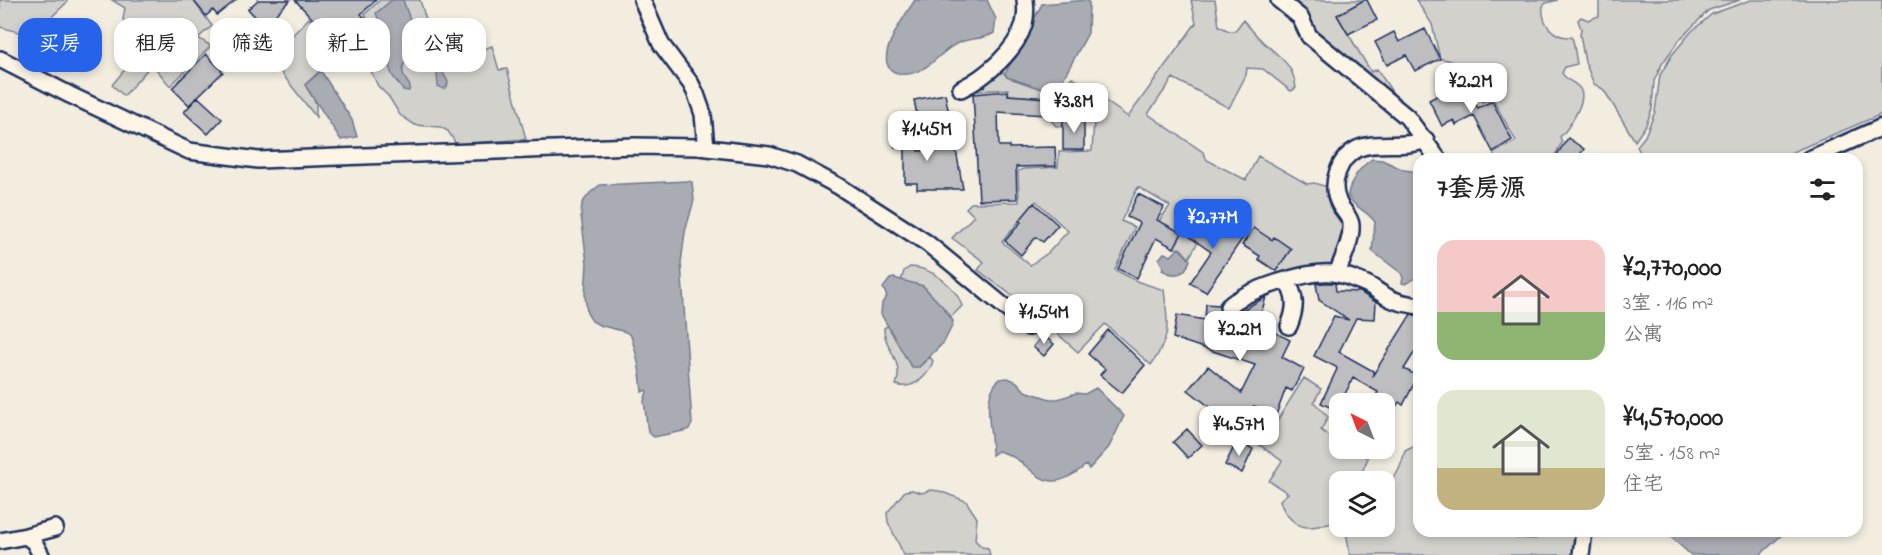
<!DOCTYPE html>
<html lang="zh">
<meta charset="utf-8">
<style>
body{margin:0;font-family:"Indie Flower","LXGW WenKai TC",sans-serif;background:#f2f2f2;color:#222;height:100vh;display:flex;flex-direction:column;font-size:22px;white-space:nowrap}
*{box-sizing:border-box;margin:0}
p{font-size:20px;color:#767676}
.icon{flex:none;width:33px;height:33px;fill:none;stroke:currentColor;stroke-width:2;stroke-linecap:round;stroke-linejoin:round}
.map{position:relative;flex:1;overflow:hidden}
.sheet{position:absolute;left:1413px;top:153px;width:450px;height:384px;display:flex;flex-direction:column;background:#fff;border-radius:18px;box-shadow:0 3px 9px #0003}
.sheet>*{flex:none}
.hud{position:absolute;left:18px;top:18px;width:570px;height:54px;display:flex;gap:12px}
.needle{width:39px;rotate:318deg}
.fabs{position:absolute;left:1329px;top:393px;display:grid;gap:12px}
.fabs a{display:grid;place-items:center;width:66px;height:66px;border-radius:12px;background:#fff;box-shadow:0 3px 9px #0003;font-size:30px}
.price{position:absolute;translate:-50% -51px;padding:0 14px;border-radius:12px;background:#fff;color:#222;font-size:20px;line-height:39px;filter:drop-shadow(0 2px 3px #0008)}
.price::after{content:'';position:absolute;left:50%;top:36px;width:18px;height:14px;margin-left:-9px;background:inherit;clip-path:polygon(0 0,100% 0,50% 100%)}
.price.selected{background:#2563eb;color:#fff}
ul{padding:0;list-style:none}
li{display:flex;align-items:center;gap:18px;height:150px;padding:0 24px}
li span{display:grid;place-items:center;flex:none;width:168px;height:120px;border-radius:18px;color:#555}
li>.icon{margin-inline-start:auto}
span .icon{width:72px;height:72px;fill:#fffc;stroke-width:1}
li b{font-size:26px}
h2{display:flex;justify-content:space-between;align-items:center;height:72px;padding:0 24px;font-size:26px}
.chip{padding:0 21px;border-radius:18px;background:#fff;box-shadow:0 3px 9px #0003;font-size:21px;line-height:54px}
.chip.selected{background:#2563eb;color:#fff}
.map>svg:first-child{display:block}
.green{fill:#d3d1cc;stroke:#778095;stroke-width:1.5;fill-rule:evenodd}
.water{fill:#a9acb3;stroke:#707a91;stroke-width:1.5}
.building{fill:#bebec0;stroke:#1b2f5e;stroke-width:1.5}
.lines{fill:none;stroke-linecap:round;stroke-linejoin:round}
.street-casing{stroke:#1b2f5e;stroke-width:20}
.street{stroke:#fcf5e5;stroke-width:15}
</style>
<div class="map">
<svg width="1882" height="555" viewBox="0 0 1882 555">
<rect width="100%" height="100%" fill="#f3ede0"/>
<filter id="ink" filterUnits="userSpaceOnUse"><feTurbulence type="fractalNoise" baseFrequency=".0167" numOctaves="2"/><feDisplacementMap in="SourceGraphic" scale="12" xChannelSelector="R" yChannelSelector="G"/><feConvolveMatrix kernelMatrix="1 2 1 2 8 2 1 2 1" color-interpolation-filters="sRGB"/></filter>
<g filter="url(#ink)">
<!-- green -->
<path class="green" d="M0,0H66L67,2L32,36L0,27Z
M112,0H193L212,26L198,38L211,46L170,86L152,64L124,96L112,85L137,55L138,45L123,19L125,8Z
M380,0H420L429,30L458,62L468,55L492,46L499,70L507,69L526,139L456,144L448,131L440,127L415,125L400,115L389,97L378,86L363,54L346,41L322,60L325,66L305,85L316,103V117L275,65L286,57L280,48L309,18L331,42L344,29L353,38L369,23L365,14Z
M1191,0H1215L1219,26L1229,31H1235L1243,20C1249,27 1256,35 1263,42C1279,56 1294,65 1296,88L1291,91L1263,69L1247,68L1246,75L1229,108L1173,78L1148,114L1203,152L1207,160L1246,180L1258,156L1307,184L1314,183L1324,186L1332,183L1347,222L1334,269L1281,277L1276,271L1291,249L1274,238L1272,240L1245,241L1206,214L1198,242L1189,258L1181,249L1174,248L1182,233L1159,221L1170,206L1138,187L1121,221L1135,227L1115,270L1139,282L1164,290C1168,325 1172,335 1151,365L1105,324L1078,352L1026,306L978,270L984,262L952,238L974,216L966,208L971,203L1019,202L1018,171L1024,169L1058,167L1059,152L1092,151L1094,121L1084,119H1064L1063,126H1056L1048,117L1049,98L1009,95L1008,89L978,91L974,88L1000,68L1007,77L1056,94L1072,77L1128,117L1196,23ZM1036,201L1068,231L1048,253L1030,265L1002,242Z
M1286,0H1364L1337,15L1371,72L1377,69L1400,104L1313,35Z
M1416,0H1558L1546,3L1543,6C1541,23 1553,38 1571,37L1573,40L1577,64L1565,67L1562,73C1567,82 1576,82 1580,89C1588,100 1568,129 1560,137L1562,142L1553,159H1493L1494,153L1516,141L1492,98L1482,102L1472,77L1466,80L1464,64C1455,65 1450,58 1440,59L1432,24Z
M1599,0H1740L1709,10L1679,40L1662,64L1654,81L1652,109L1646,125L1635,141L1607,95L1603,89L1594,84L1585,62L1580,35L1581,29L1578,20L1581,17L1588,20L1599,16Z
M1751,0H1882V114L1776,159H1643L1637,146L1645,136L1655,112L1660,75L1672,55L1691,32L1712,14Z
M910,267C931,267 956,286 962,306L951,317L923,286L901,281L904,271Z
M889,325L909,363L919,367L930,357L933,361C928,377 913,390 896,385C905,361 883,347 884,328Z
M1304,378L1321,389L1314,402L1328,417L1321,430L1339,443L1340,448L1350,449L1368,458L1358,481L1340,482L1339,523C1323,522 1308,534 1293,521C1286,515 1282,509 1280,500L1288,493L1269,481L1282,461L1242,432L1258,411L1278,419Z
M1419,444V531H1516V538L1536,539L1537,533L1575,532L1573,555H1350L1347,537L1343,527L1384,526L1385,484C1399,476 1401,465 1405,451Z
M912,490L922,493L931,490L939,491L966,501L977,518L975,540L982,547L988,548L990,555H904L888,522L887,513L905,491Z"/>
<!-- water -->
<path class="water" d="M392,0H403L415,34L428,44L448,82L447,87L443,89L438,86L437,74L414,56C398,64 401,74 410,86L409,91L403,90L392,75L384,51L386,40L376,13Z
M915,0H987L996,19L994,33C983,40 969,38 958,43C944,49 937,61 924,68C917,73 905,76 897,73C868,64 907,13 915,0Z
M1087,0L1089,3L1088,33L1063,79L1051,92L1007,77L1005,74L1042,4Z
M321,71L352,120L357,137L341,140L305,85Z
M1372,159L1382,160L1404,170L1419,172V276L1405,284L1402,283L1403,278L1401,273L1372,251L1375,222C1368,211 1353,207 1348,196C1349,182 1360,167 1372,159Z
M688,181L692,182L694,200L685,232L681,263L692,424L688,430L654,437L648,432L644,401L647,392L646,390L642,392C641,374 637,354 631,336L626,332L599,325L592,321L587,313L585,296L587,263L581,215L582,203L590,193L600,185Z
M1179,248L1190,260C1185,276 1175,277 1162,270L1163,267L1159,259L1164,253L1171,256Z
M894,278L923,286L943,307L953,321L952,326L944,342L919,367H912L909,363L881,314L882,303L887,296L883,288L890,279Z
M1008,378L1017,382L1025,391L1050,399H1058L1076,393L1085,394L1096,388L1124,416L1109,447L1089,469L1086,465C1038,505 1036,459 998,451L992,455C993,430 980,400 999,379Z
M1664,531H1786L1760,555H1691Z"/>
<!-- building -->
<path class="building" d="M193,0H236L217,15L213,10L206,16Z
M258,0H290L264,26L248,9Z
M295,0H376L361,14L367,20L350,36L344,29L331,42L319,29L321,28Z
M1364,0H1367L1377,20L1348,34L1337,15Z
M1425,29L1440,59L1415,71L1406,55L1387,65L1375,42L1394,32L1399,42Z
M206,54L223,72L189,105L172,88Z
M1464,81L1478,108L1492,101L1512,140L1493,152L1474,116L1456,125L1454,120L1442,126L1429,100Z
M1008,91V95L1047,98L1046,115L998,112L999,146H1009V148L1055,147L1056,166L1016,167L1017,199L979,200L973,94Z
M945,94L950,119L919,125L914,100Z
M198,97L222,119L208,134L184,112Z
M905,117H911L918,151L956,150L963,189H917V183H905V145L895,147L891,127L905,123Z
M1063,119H1084V150H1063Z
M1568,138L1584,149L1577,159H1554Z
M1138,194L1164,207L1157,220L1182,233L1174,248L1156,238L1137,278L1118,269L1140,223L1127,217Z
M1034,203L1058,225L1043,242L1036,237L1021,255L1005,241L1021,222L1019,221Z
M1206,214L1242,239L1206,292L1190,283L1211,252L1190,237Z
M1254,228L1272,240L1274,237L1291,249L1276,271L1258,259L1260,256L1242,245Z
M1323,283H1335L1336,291L1360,292L1376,302L1375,319L1356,318L1339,352L1373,371V375L1411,314L1419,316V345L1404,369L1418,376L1403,405L1399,402L1384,425V404H1371L1378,392L1353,378L1340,404V412L1321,403L1337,369L1336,367L1314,356L1334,316L1349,320L1319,300L1316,284Z
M1266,297L1258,324L1290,340L1282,357L1304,369L1292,391L1286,388L1276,415L1254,406L1234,432L1217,419L1220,415L1188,390L1208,366L1241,393L1255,365L1173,338L1177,315L1205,320L1206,304L1219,305L1221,313L1230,317Z
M1108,330L1145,365L1122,393L1100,375L1105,369L1088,354Z
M1043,335L1054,344L1044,356L1033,347Z
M1187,429L1202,445L1188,458L1173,442Z
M1237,441L1253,449L1242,473L1225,465Z"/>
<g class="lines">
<!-- street casing -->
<g class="street-casing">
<path id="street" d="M642,0L661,44L691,84L696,94L703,114L706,148
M1279,0L1300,17L1309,36L1407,117L1438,159
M0,59L70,95L189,151L258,160L634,146L699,147L769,155L797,164L840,187L927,243L1029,327
M961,89C986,77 1016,51 1024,24C1026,16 1026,8 1025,0
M1809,159L1882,127
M1337,274C1342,259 1352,241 1351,225C1350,215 1341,210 1338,201C1330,183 1339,158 1357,149C1376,140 1403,149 1426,140
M1286,281C1297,296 1296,309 1289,326
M1228,307C1246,290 1308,270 1333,273C1343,274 1354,279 1364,283C1372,286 1377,291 1384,295C1394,302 1407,304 1419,306
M26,536L55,528
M0,541L26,536L34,542L41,555
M1581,555L1584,531"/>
</g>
<!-- street -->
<use href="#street" class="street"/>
</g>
</g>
</svg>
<div class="fabs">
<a><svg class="needle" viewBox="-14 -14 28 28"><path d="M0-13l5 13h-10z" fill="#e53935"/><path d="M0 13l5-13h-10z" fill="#767676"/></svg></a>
<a><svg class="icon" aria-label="layers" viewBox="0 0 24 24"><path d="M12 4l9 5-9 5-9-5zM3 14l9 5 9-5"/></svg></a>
</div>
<b class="price" style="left:1471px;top:114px">¥2.2M</b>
<b class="price" style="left:1074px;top:134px">¥3.8M</b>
<b class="price" style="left:927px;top:162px">¥1.45M</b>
<b class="price selected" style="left:1213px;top:250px">¥2.77M</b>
<b class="price" style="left:1044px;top:345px">¥1.54M</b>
<b class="price" style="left:1240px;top:362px">¥2.2M</b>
<b class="price" style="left:1239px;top:457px">¥4.57M</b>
<div class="hud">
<a class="chip selected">买房</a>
<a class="chip">租房</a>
<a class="chip">筛选</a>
<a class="chip">新上</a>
<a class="chip">公寓</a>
</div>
<section class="sheet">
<h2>7套房源<svg class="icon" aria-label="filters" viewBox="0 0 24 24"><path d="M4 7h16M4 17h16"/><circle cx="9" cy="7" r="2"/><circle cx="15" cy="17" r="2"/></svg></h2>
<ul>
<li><span style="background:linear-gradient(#f6c9c9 60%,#8fb573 0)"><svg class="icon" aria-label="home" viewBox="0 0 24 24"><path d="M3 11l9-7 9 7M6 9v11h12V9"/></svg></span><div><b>¥2,770,000</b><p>3室 · 116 m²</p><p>公寓</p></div></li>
<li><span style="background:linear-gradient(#dfe7d0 65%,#c2b280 0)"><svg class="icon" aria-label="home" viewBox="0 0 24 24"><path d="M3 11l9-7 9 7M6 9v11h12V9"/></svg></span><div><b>¥4,570,000</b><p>5室 · 158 m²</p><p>住宅</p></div></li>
</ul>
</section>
</div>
